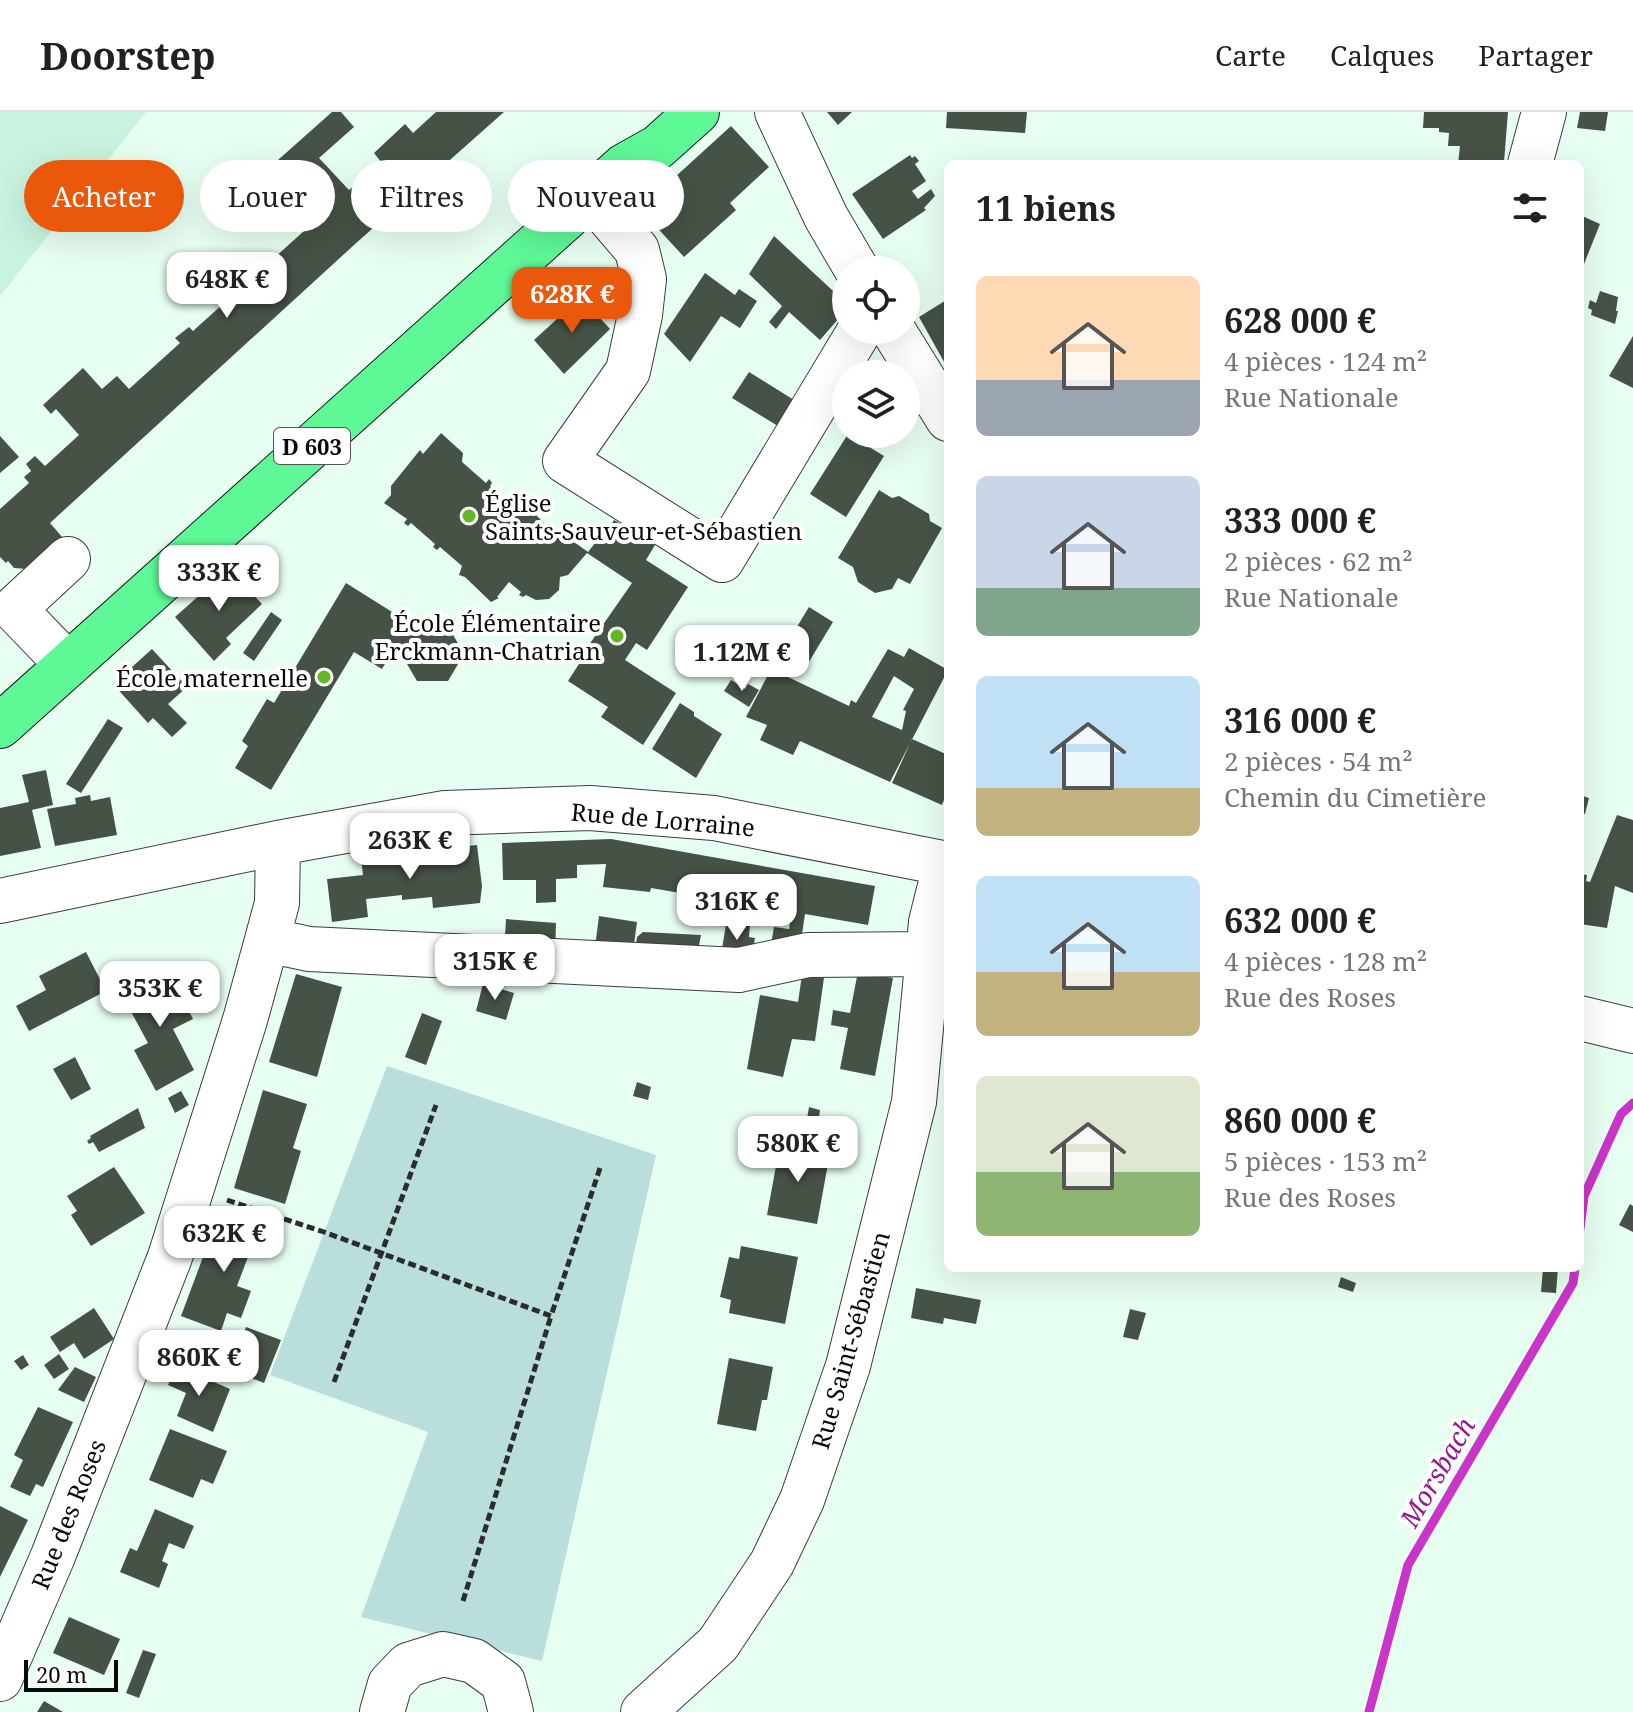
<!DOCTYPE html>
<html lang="fr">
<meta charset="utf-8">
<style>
body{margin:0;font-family:"Noto Serif",serif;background:#f6f6f6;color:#202124;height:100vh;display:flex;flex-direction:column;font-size:30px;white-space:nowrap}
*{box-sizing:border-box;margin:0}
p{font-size:26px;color:#757577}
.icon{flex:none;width:44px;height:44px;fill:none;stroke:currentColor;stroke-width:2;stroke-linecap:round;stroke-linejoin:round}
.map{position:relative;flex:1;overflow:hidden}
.panel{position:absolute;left:944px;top:48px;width:640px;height:1112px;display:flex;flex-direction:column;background:#fff;border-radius:12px;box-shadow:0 8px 32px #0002}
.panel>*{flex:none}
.hud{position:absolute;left:24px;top:48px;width:760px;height:72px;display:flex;gap:16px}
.fabs{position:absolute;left:832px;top:144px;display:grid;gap:16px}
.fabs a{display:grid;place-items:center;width:88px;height:88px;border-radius:50%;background:#fff;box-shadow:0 8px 32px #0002;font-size:40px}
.scale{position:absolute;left:24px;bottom:20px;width:94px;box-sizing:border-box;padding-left:8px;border:4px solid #0a0a0a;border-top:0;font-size:22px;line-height:28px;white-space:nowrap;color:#0a0a0a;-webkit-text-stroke:6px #fff;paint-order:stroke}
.price{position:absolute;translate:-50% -68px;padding:0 18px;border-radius:16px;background:#fff;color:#222;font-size:26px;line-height:52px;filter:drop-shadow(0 2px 4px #0008)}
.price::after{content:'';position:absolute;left:50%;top:48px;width:24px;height:18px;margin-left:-12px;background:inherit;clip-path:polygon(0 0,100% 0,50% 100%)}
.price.current{background:#ea580c;color:#fff}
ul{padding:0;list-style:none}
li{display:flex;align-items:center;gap:24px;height:200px;padding:0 32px}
li span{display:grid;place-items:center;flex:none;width:224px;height:160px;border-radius:12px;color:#555}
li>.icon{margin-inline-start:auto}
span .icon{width:96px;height:96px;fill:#fffc;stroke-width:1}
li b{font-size:34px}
h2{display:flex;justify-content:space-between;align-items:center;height:96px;padding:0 32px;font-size:34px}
.chip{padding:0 28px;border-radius:36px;background:#fff;box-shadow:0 8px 32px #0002;font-size:28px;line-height:72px}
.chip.current{background:#ea580c;color:#fff}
header{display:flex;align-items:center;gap:48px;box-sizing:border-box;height:112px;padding:0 40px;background:#fff;border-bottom:2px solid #e0e0e0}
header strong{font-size:38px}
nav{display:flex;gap:44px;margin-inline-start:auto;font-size:28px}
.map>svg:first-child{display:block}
.farmland{fill:#c8f3df}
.cemetery{fill:#badedc}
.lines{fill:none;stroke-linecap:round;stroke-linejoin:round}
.stream{stroke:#cb34c9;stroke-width:9}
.building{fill:#465246;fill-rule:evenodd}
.minor-casing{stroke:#3d3d3d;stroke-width:46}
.major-casing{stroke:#1b1b1b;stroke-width:46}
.path{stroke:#2c2c2c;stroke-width:5;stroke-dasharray:8 4;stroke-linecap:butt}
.minor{stroke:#fff;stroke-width:44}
.major{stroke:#5ef897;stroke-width:44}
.poi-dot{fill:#64b724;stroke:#fff;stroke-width:3}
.labels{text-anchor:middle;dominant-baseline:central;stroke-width:8;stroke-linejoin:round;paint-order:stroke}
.shield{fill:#fff;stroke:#545454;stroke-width:2}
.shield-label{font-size:22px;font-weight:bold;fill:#0a0a0a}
.poi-label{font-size:24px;fill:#0a0a0a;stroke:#fff;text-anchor:end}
.street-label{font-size:24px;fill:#0a0a0a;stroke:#fff}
.water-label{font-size:26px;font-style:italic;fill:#991692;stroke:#fff}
</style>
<header>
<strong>Doorstep</strong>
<nav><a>Carte</a><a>Calques</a><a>Partager</a></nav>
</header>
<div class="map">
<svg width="1633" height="1600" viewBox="0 0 1633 1600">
<rect width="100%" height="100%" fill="#e7fff1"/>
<!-- farmland -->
<path class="farmland" d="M0,0H146L0,184Z"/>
<!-- cemetery -->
<path class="cemetery" d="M387,954L656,1043L542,1549L361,1505L428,1320L270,1263Z"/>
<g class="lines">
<!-- stream -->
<path class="stream" d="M1580,1117L1584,1084L1621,1002L1633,991
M1369,1600L1408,1453L1573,1171L1575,1156"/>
</g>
<!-- building -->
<path class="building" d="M332,0H341L354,15L319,46L349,78L381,50L374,41L405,12L413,21L436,0H504L354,133L50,411L63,426L27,457L14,456L8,449L6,451L0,445V397L29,371L24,365L31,359L26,352L35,344L45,354L79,323L56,297L51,302L43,293L83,256L102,277L117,264L129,277L180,231L175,226L189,215L193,219L324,101L278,48Z
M827,0H852L838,13Z
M947,0H1027L1025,21L946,16Z
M1424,0H1508L1504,50L1503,52H1458L1460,34H1448L1449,21L1439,20V16H1423Z
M1580,0H1608L1605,19L1577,16Z
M731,14L769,55L730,91L736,98L684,145L640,97Z
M910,43L912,46L915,44L919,49L915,52L926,69L912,79L918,87L931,77L935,84L924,96L926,98L883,127L852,82Z
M1580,103L1600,112L1580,162Z
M774,124L846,191V198L820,228L789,200L776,217L769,210L782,194L749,162Z
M705,161L735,183L739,177L757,189L740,216L721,204L690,250L664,222Z
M1600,179L1618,185L1616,199H1618L1615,212L1591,203L1592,198L1588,196L1590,188L1596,191Z
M581,185L610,217L564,262L534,228Z
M948,187V257L919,205Z
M1633,224V276L1609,264Z
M848,249L867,262H846V308L831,298Z
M749,260L802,293L786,319L732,286Z
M441,321L463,341L462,350L486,371L489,367L492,371L490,374L512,393L516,389H522L549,416L550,414L553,419L556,417L588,440L603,421L605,422L614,408L655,433L646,448L688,475L647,538L636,531L625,548L676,581L643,633L601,605L608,595L568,569L586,541L584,540L632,471L587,441L568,463L560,465L559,478L549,487L536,488L526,483L523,485L519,483L521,480L509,470L497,485L499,486L491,490L465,465L459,463L462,454L440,435L437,438L433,435L435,432L411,411L408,414L404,411L407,407L384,391L391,383V374L420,338L423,342Z
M848,322L884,344L846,405L810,382Z
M0,324L19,345L0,361Z
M879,378L892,386L899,384L929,402L930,409L942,416L910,472L898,466L892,477L875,481L858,470L853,455L838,446Z
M229,457L262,492L226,526L231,532L214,549L175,505Z
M346,471L416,515L417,513L448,514L464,542L448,569H417L400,540L403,535L397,531L382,557L354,540L271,678L235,656L248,634L242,629L267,587L274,591Z
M809,495L833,510L807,553L783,538Z
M271,500L282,508L254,549L243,541Z
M909,536L948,558L890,670L800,629L793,643L760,628L767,613L746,605L771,557L849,594L851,588L856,591L888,537L904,545ZM894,564L914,577L903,598L906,599L902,618L872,605Z
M152,537L187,575L168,592L187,611L172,625L153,606L148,611L113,572Z
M731,568L745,577L748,572L759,578L749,595L724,579Z
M680,591L694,600V604L722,622L696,666L652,637Z
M108,607L123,616L81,681L66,672Z
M912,627L948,643V678L942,693L892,671Z
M46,658L53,693L32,698L41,736L0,744V696L29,690L22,663Z
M90,683L91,689L110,685L117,723L55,734L47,697L76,692L75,686Z
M1580,683L1589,686L1585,702L1580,701Z
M1617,703L1633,708V781L1615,774L1607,816L1580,812V762L1587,763L1586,769L1590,770Z
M611,727L875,774L868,813L805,802L801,829L770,838L774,815L789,817L792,800L651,776L650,780L603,775L606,752L577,753V766L556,767V790L536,791V768H503L502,731Z
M477,733L482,774L480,791L433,796L432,785L402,788V783L366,787L368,805L332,810L327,767L363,763L361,746Z
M599,804L637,810L633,840L595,835Z
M506,807L556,811L555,842L504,839Z
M743,811L750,812L749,825L755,826L752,843L720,848L726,813L742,816Z
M643,820L701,823L696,849L634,846L637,825Z
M86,840L106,879L29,919L16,894L46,878L39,864Z
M168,859L193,907L173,917L194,958L156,979L134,938L148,931L122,883Z
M858,859L893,866L875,964L840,957L848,916L831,913L833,898L850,901Z
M296,862L342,875L317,965L269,950Z
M802,863L824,866L815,929L792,927L783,965L747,957L760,883L798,890Z
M483,872L514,881L506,908L476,899Z
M422,901L442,909L426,953L405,945Z
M75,945L91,977L71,988L53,957Z
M637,970L651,975L648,988L633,984Z
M263,978L307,992L293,1036L301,1039L285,1092L234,1076Z
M181,979L189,993L175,1001L168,986Z
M809,995L820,998L817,1021L805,1019Z
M138,996L145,1016L99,1040L93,1030L89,1032L87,1029L91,1026L90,1024Z
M780,1032L830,1041L817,1112L767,1103Z
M114,1055L145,1101L91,1134L71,1103L77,1099L67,1084Z
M1630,1092L1633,1094V1120L1619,1113Z
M226,1103L270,1120L261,1142L251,1137L237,1174L251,1179L241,1206L227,1201L221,1219L181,1204L212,1121L217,1123Z
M741,1134L798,1145L785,1212L729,1201L731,1188L720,1185L729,1145L739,1147Z
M1543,1156H1558L1556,1181L1541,1180Z
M1341,1165L1356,1171L1353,1180L1338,1175Z
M916,1176L981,1188L976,1212L944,1206L943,1212L911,1206Z
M94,1196L114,1227L84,1247L74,1231L60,1240L50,1225Z
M1130,1197L1146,1201L1138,1228L1123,1225Z
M246,1215L281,1228L264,1271L182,1239L187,1226L235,1243Z
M59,1242L69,1257L54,1267L44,1253Z
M23,1243L29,1253L21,1258L14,1249Z
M729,1246L773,1255L767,1288H762L756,1319L717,1312Z
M177,1254L230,1277L213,1320L177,1304L186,1281L168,1273Z
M75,1255L96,1265L84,1290L58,1278Z
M38,1295L73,1310L43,1375L36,1372L30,1384L10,1375L23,1348L14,1343Z
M170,1317L227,1339L213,1372L201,1367L193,1386L149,1368Z
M0,1394L28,1408L0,1465Z
M155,1397L194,1414L184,1437L169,1431L162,1449L168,1452L159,1476L120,1460L130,1436L137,1439Z
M69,1505L120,1527L104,1563L53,1541Z
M143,1538L156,1542L139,1586L126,1581Z
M44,1589L63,1600H37Z"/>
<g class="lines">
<!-- minor casing -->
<g class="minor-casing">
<path id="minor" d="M777,0L826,105L857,158
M1530,52L1544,0
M591,84L637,138L644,167L640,203L628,259L565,349L722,448L860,218
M893,218L948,307
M68,553L14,497L68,447
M0,789L278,731L445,701L590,696L714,706L948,752
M267,828L309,837L739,858L808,843L928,842
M1580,906L1633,919
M0,1567L53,1444L170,1145L245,908L267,828L277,791L278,731
M382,1600L390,1572L408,1553L443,1542L474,1549L503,1570L511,1600
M643,1600L718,1532L772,1451L802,1388L848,1254L914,990L931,810L940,774L948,756"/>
</g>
<!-- major casing -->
<g class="major-casing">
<path id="major" d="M0,614L624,54L658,35L697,0"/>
</g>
<!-- path -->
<path class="path" d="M227,1088L324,1120L551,1204L601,1053
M334,1270L436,993
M463,1489L551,1204"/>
<!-- minor -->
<use href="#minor" class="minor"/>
<!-- major -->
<use href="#major" class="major"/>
</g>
<!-- markers -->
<g class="poi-dot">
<circle cx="469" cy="404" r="8"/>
<circle cx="617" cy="524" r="8"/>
<circle cx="324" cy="565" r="8"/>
</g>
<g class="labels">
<!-- shield labels -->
<rect class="shield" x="274" y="316" width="76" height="36" rx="6"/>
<g class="shield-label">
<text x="312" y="334">D 603</text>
</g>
<!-- poi labels -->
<g class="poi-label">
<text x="485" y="390" text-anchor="start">Église<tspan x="485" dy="28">Saints-Sauveur-et-Sébastien</tspan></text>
<text x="601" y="510">École Élémentaire<tspan x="601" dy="28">Erckmann-Chatrian</tspan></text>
<text x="308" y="565">École maternelle</text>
</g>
<!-- street labels -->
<g class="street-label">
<text transform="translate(663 707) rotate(5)">Rue de Lorraine</text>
<text transform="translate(850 1228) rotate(-74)">Rue Saint-Sébastien</text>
<text transform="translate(68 1402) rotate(-68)">Rue des Roses</text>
</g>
<!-- water labels -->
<g class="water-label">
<text transform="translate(1437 1360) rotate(-60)">Morsbach</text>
</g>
</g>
</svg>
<div class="fabs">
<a><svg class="icon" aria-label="locate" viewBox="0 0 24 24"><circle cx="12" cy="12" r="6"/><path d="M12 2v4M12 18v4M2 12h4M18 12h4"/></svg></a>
<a><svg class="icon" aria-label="layers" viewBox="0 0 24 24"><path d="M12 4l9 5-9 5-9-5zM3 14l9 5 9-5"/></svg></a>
</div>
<div class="scale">20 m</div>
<b class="price" style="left:227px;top:208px">648K €</b>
<b class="price current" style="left:572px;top:223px">628K €</b>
<b class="price" style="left:219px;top:501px">333K €</b>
<b class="price" style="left:742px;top:581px">1.12M €</b>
<b class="price" style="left:410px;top:769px">263K €</b>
<b class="price" style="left:737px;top:830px">316K €</b>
<b class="price" style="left:495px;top:890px">315K €</b>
<b class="price" style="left:160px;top:917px">353K €</b>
<b class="price" style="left:798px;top:1072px">580K €</b>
<b class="price" style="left:224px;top:1162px">632K €</b>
<b class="price" style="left:199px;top:1286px">860K €</b>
<div class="hud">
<a class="chip current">Acheter</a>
<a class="chip">Louer</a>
<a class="chip">Filtres</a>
<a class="chip">Nouveau</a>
</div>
<section class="panel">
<h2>11 biens<svg class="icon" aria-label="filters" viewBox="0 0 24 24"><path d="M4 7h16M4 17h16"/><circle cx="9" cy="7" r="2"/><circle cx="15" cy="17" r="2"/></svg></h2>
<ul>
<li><span style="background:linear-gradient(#ffd9b3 65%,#9aa5b1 0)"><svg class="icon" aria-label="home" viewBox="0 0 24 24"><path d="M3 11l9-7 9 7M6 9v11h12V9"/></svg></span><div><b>628 000 €</b><p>4 pièces · 124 m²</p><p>Rue Nationale</p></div></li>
<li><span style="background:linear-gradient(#c9d6e8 70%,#7fa58c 0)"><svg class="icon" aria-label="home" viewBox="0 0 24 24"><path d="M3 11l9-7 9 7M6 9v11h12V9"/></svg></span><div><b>333 000 €</b><p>2 pièces · 62 m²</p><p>Rue Nationale</p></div></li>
<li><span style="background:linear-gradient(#bfe0f5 70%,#c2b280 0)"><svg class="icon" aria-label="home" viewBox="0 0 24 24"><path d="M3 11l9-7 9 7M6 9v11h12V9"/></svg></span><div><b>316 000 €</b><p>2 pièces · 54 m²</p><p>Chemin du Cimetière</p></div></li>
<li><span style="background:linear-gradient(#bfe0f5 60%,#c2b280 0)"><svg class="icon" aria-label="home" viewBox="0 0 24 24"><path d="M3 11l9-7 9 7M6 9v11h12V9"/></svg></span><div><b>632 000 €</b><p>4 pièces · 128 m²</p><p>Rue des Roses</p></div></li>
<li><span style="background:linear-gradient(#dfe7d0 60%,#8fb573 0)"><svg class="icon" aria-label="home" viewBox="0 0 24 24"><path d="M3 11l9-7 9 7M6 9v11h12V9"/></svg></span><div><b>860 000 €</b><p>5 pièces · 153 m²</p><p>Rue des Roses</p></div></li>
</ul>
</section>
</div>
